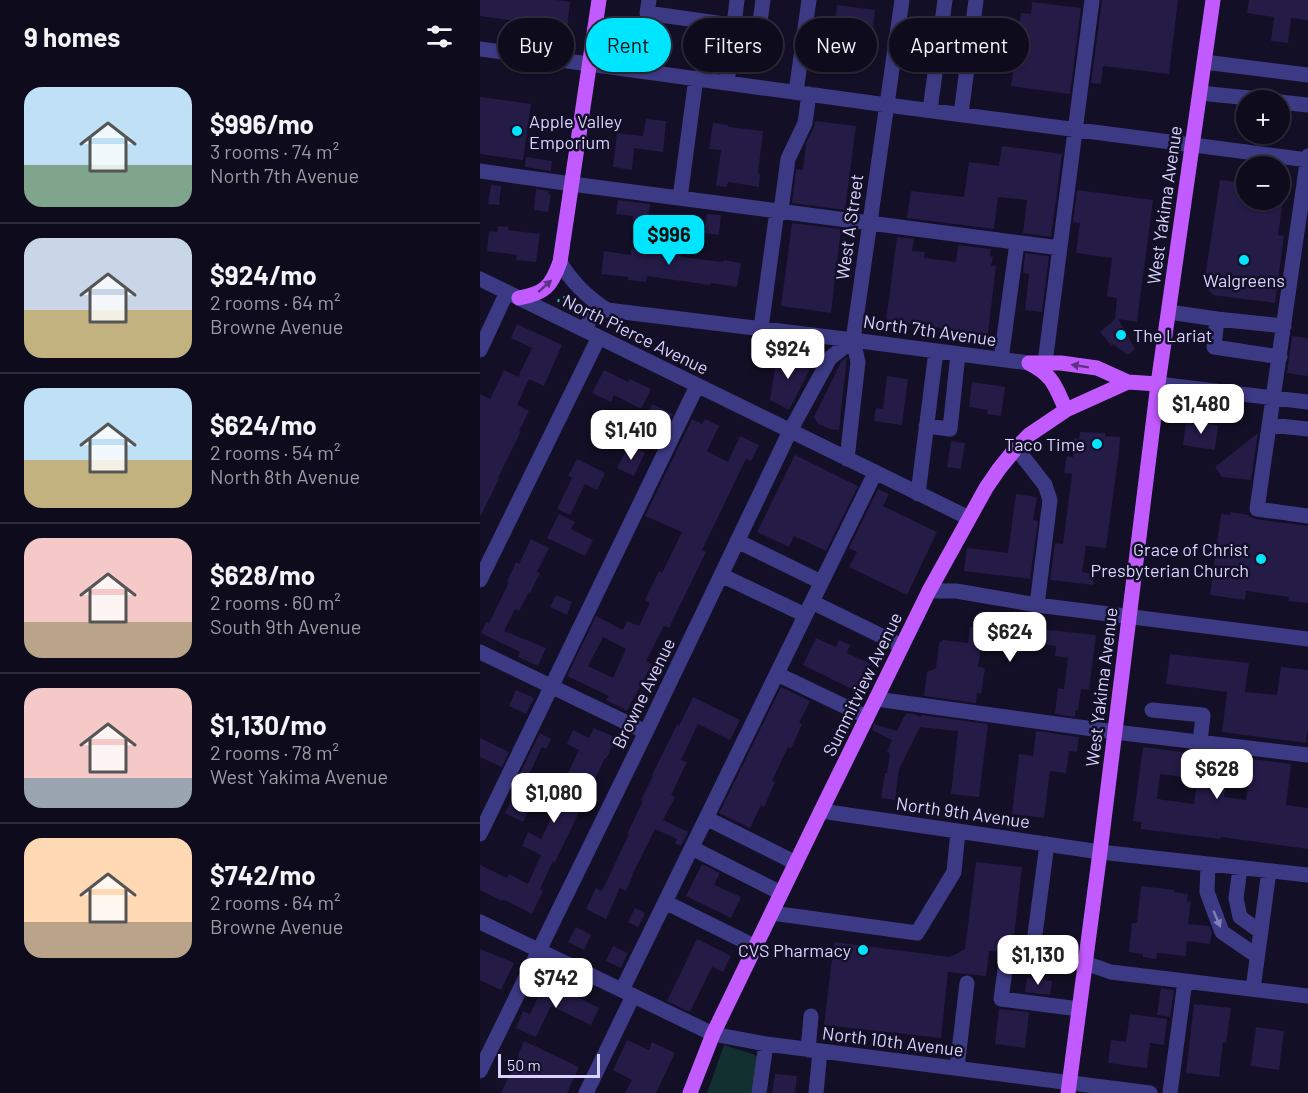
<!DOCTYPE html>
<meta charset="utf-8">
<style>
body{margin:0;font-family:Barlow,sans-serif;background:#1c1929;color:#f1f3f6;height:100vh;display:flex;flex-direction:column;font-size:22px;white-space:nowrap}
*{box-sizing:border-box;margin:0}
p{font-size:20px;color:#9b9ba3}
.icon{flex:none;width:33px;height:33px;fill:none;stroke:currentColor;stroke-width:2;stroke-linecap:round;stroke-linejoin:round}
.map{position:relative;flex:1;overflow:hidden}
.details{display:flex;flex-direction:column;background:#0e0b1c;width:480px}
.details>*{flex:none}
.banner{position:absolute;left:18px;top:18px;width:570px;height:54px;display:flex;gap:12px}
.fabs{position:absolute;left:756px;top:90px;display:grid;gap:12px}
.fabs a{display:grid;place-items:center;width:54px;height:54px;border-radius:50%;background:#0e0b1c;box-shadow:0 2px 4px #0004,0 0 0 2px #2e2b3b;font-size:30px}
.scale{position:absolute;left:18px;bottom:15px;width:102px;box-sizing:border-box;padding-left:6px;border:3px solid #d9d4ff;border-top:0;font-size:16px;line-height:21px;white-space:nowrap;color:#d9d4ff;-webkit-text-stroke:4px #130f26;paint-order:stroke}
.price{position:absolute;translate:-50% -51px;padding:0 14px;border-radius:12px;background:#fff;color:#222;font-size:20px;line-height:39px;filter:drop-shadow(0 2px 3px #0008)}
.price::after{content:'';position:absolute;left:50%;top:36px;width:18px;height:14px;margin-left:-9px;background:inherit;clip-path:polygon(0 0,100% 0,50% 100%)}
.price.selected{background:#00e5ff;color:#111}
ul{padding:0;list-style:none}
li{display:flex;align-items:center;gap:18px;height:150px;padding:0 24px}
li+li{border-top:2px solid #2e2b3b}
li span{display:grid;place-items:center;flex:none;width:168px;height:120px;border-radius:18px;color:#555}
li>.icon{margin-inline-start:auto}
span .icon{width:72px;height:72px;fill:#fffc;stroke-width:1}
li b{font-size:26px}
h2{display:flex;justify-content:space-between;align-items:center;height:72px;padding:0 24px;font-size:26px}
.chip{padding:0 21px;border-radius:27px;background:#0e0b1c;box-shadow:0 2px 4px #0004,0 0 0 2px #2e2b3b;font-size:21px;line-height:54px}
.chip.selected{background:#00e5ff;color:#111}
main{display:flex;flex:1;min-height:0}
.map>svg:first-child{display:block}
.green{fill:#12302f}
.building{fill:#241b47;fill-rule:evenodd}
.lines{fill:none;stroke-linecap:round;stroke-linejoin:round}
.path{stroke:#2fb8b0;stroke-width:2;stroke-dasharray:3 4.5;stroke-linecap:butt}
.minor{stroke:#3d3a85;stroke-width:15}
.major{stroke:#c25bff;stroke-width:15}
.oneway{fill:#623188}
.oneway2{fill:#837fbc}
.poi-dot{fill:#00e5ff;stroke:#130f26;stroke-width:2}
.labels{text-anchor:middle;dominant-baseline:central;stroke-width:5;stroke-linejoin:round;paint-order:stroke}
.poi-label{font-size:18px;fill:#d9d4ff;stroke:#130f26;text-anchor:end}
.street-label{font-size:18px;fill:#d9d4ff;stroke:#130f26}
</style>
<main>
<section class="details">
<h2>9 homes<svg class="icon" aria-label="filters" viewBox="0 0 24 24"><path d="M4 7h16M4 17h16"/><circle cx="9" cy="7" r="2"/><circle cx="15" cy="17" r="2"/></svg></h2>
<ul>
<li><span style="background:linear-gradient(#bfe0f5 65%,#7fa58c 0)"><svg class="icon" aria-label="home" viewBox="0 0 24 24"><path d="M3 11l9-7 9 7M6 9v11h12V9"/></svg></span><div><b>$996/mo</b><p>3 rooms · 74 m²</p><p>North 7th Avenue</p></div></li>
<li><span style="background:linear-gradient(#c9d6e8 60%,#c2b280 0)"><svg class="icon" aria-label="home" viewBox="0 0 24 24"><path d="M3 11l9-7 9 7M6 9v11h12V9"/></svg></span><div><b>$924/mo</b><p>2 rooms · 64 m²</p><p>Browne Avenue</p></div></li>
<li><span style="background:linear-gradient(#bfe0f5 60%,#c2b280 0)"><svg class="icon" aria-label="home" viewBox="0 0 24 24"><path d="M3 11l9-7 9 7M6 9v11h12V9"/></svg></span><div><b>$624/mo</b><p>2 rooms · 54 m²</p><p>North 8th Avenue</p></div></li>
<li><span style="background:linear-gradient(#f6c9c9 70%,#b9a48a 0)"><svg class="icon" aria-label="home" viewBox="0 0 24 24"><path d="M3 11l9-7 9 7M6 9v11h12V9"/></svg></span><div><b>$628/mo</b><p>2 rooms · 60 m²</p><p>South 9th Avenue</p></div></li>
<li><span style="background:linear-gradient(#f6c9c9 75%,#9aa5b1 0)"><svg class="icon" aria-label="home" viewBox="0 0 24 24"><path d="M3 11l9-7 9 7M6 9v11h12V9"/></svg></span><div><b>$1,130/mo</b><p>2 rooms · 78 m²</p><p>West Yakima Avenue</p></div></li>
<li><span style="background:linear-gradient(#ffd9b3 70%,#b9a48a 0)"><svg class="icon" aria-label="home" viewBox="0 0 24 24"><path d="M3 11l9-7 9 7M6 9v11h12V9"/></svg></span><div><b>$742/mo</b><p>2 rooms · 64 m²</p><p>Browne Avenue</p></div></li>
</ul>
</section>
<div class="map">
<svg width="828" height="1093" viewBox="0 0 828 1093">
<rect width="100%" height="100%" fill="#130f26"/>
<!-- green -->
<path class="green" d="M244,1045L273,1054L278,1057L274,1093H227Z"/>
<!-- building -->
<path class="building" d="M0,0H76L90,2L87,28L0,16Z
M622,0H698L689,74L623,66L621,84L611,83Z
M769,0H828V20L811,18L808,43L791,41L794,17L767,13Z
M552,2L601,8L590,94L531,86L541,13L551,14Z
M357,5L395,10L388,68L350,63Z
M0,97L51,104L43,160L0,154Z
M166,119L186,121L183,152L154,148L152,170L133,167L137,133L163,136Z
M335,121L376,126L365,210L312,203L316,169L323,170L326,143L334,127Z
M233,123L248,125V127L283,131L278,173L280,174L279,187L248,182L247,187L236,186L241,150L229,149Z
M522,146L582,154L571,237L543,233L547,200L518,197L514,229L427,218L431,191L484,197L489,162L519,166Z
M46,157L72,161L71,171L45,167Z
M740,180L758,182L756,194L766,195V200H803L798,235L804,236L795,303L733,295L724,284Z
M11,185L21,186L19,205L8,204Z
M56,189L69,191L68,194L71,195L68,212L54,210Z
M597,190L673,200L657,322L638,319L655,349L648,355L633,344L632,346L620,332L635,319L637,298L627,296L632,258L596,253L600,223L593,222Z
M138,200L170,204L168,221L152,219L153,216L136,214Z
M227,214L241,215L239,235L224,233Z
M312,223L361,229L351,313L301,306Z
M18,226L29,227L28,230L60,234L56,262L36,260L37,255L7,251L9,231L17,232Z
M417,237L434,239L432,251L445,252L444,258L476,262L478,245L511,249L510,256L513,257L511,266H516L508,334L406,321Z
M159,241L203,246L201,257L243,262L244,260L261,263L257,287L231,283L230,285L167,276L166,282L148,280V277L121,274L124,251L151,255V249L159,250Z
M545,253L569,256L562,312L545,310L549,274L543,273Z
M37,324L82,345L64,386L49,379L37,405L49,411L39,431H41L18,478L19,479L0,517V394L10,399L24,370L38,377L52,348L31,338Z
M812,336L828,338V376L807,373Z
M297,356L328,360L331,367L309,410L290,400Z
M367,357L359,430L350,429L338,424L334,417L361,362Z
M124,370L148,382L150,379L171,389L161,409L134,395L131,402L112,393Z
M407,376L428,379L422,425L394,421L396,408L403,409Z
M492,382L525,387L521,416L507,414L508,410L489,407Z
M172,404L193,414L182,435L162,425Z
M212,419L222,424L225,419L239,426L227,451L248,462L260,436L279,445L271,461L266,459L222,550L226,552L189,628L184,626L166,661L172,664L147,711L126,700L129,696L87,676L116,616L143,630L147,621L159,626L170,603L165,600L179,571L182,573L202,532L165,516ZM123,637L146,649L133,678L108,666Z
M706,421L738,425L735,450L703,445Z
M600,432L625,433V436L640,437L639,452L626,548L606,546L602,572L614,574L613,585L570,580L575,543L583,544L592,474L584,473L587,456L593,457L594,438L599,439Z
M778,433L771,480L742,477L735,467Z
M471,441L485,443L481,469L467,467Z
M149,445L165,453L154,476L137,468Z
M315,455L378,486L346,551L314,536L309,547L277,532Z
M97,459L125,473L117,490L105,484L90,515L77,509L92,478L88,476Z
M398,489L409,494L403,506L457,532L427,595L369,567L377,552L369,548Z
M536,494L557,497L553,520L558,521L550,579L484,571L487,548L528,553Z
M750,512L769,515L768,516L776,519L828,526V603L808,601L809,597L766,591L765,600L730,595L741,514L750,515Z
M79,514L95,522L91,529L113,540L105,556L67,538Z
M51,539L69,548L57,572L60,573L50,593L49,592L39,611L35,609L24,631L66,648L58,666L38,657L40,652L1,633L6,622L9,623L29,582L27,581L36,562L39,564Z
M76,595L92,602L87,615L70,607Z
M522,625L616,635L609,690L601,689L598,710H595V717L575,714L578,688L584,689L588,658L575,656L576,646L551,643L550,652L501,646L498,667L505,668L501,694L497,693L496,703L444,696L447,672L456,668L459,643L463,640L488,643L490,627L512,629V627L522,628Z
M336,638L356,647L359,640L370,645L367,653L391,664L378,692L323,665Z
M690,654L769,663L765,692L797,695L801,667L828,670V728L826,743L742,732L747,692L686,684Z
M301,687L330,701L319,723L322,724L311,749L308,747L292,781L295,782L284,807L281,805L270,828L239,813Z
M36,690L54,698L46,714L29,706Z
M213,697L260,720L250,740L218,724L201,760L207,762L191,795L195,797L183,820L208,832L201,846L195,843L197,839L175,829L152,875H153L146,891L140,888L126,919L106,909L116,888L122,891L149,834H147L163,801L161,800L173,776L172,775L197,725L199,726Z
M426,713L434,714L441,717V715L508,724L499,797L471,794L478,731L440,727L419,769L415,800L401,798L405,773H407L410,753L407,752L412,740L392,730L394,724L417,731Z
M114,728L136,738L126,759L125,758L75,862L73,861L60,889L63,891L52,914L27,901L23,900L22,901L0,890V865L27,878L29,874L48,884L61,855L42,846L48,832L61,839L91,776L87,775L99,750L87,744L93,730L109,738Z
M556,731L599,737L597,752L589,751L586,773L570,771L564,818L532,814L539,754L553,756Z
M60,733L71,739L66,749L62,747L47,779L39,775Z
M0,738L29,752L22,767L0,757Z
M663,747L749,758L744,797L766,800L772,759L811,764L806,805L828,808V849L741,837L740,839L661,829V822L653,821ZM680,774L717,779L714,804L677,799Z
M31,801L49,810L43,822L25,813Z
M496,862L542,867L532,953L509,951L506,976L468,972L461,1038L344,1025L354,942L470,957L485,949Z
M222,864L240,873L234,885L261,897L251,918L206,896Z
M661,886L695,890L694,892L708,894L707,901L711,902L708,924L729,926L732,933L730,944L707,941L706,956L677,953L676,959L663,957V954L649,952L652,923H657Z
M155,908L165,913L158,927L148,922Z
M96,927L111,935L104,950L88,942Z
M217,939L251,956L243,972L232,967L210,1012L187,1001Z
M133,946L148,953L141,968L126,961Z
M0,949L34,963L21,990L0,980Z
M547,978L572,981L570,995L545,992Z
M66,981L119,1008L111,1025L71,1006L56,1037L36,1028L43,1011L50,1014Z
M681,988L694,990L690,1017L677,1015Z
M714,1004L751,1008L746,1043L743,1042L739,1077L706,1073Z
M519,1009L549,1012L545,1048L515,1044Z
M650,1014L687,1019L684,1045L670,1043L667,1068L628,1063L631,1040L646,1042Z
M776,1027L804,1031L799,1070L771,1066Z
M147,1040L169,1050L172,1042L195,1053L176,1093H145L152,1080L133,1070Z
M44,1041L99,1067L87,1093H21L39,1055H38Z
M295,1074L317,1076L315,1093H292Z"/>
<g class="lines">
<!-- path -->
<path class="path" d="M78,302L79,299L88,296"/>
<!-- minor -->
<path class="minor" d="M169,0L167,13L279,29L283,0
M0,49L407,105L828,160
M724,62L828,75
M247,83L257,0
M316,92L329,0
M720,93L789,100
M800,102L828,105
M450,110L465,0
M481,114L496,0
M828,156L777,509L828,516
M0,171L92,184L580,248
M200,198L216,78
M302,203L308,159L325,123L329,94
M80,262C92,283 107,297 127,310L373,340L549,363
M0,279L489,518
M689,312L737,319L734,347L800,357
M737,319L804,326
M281,328L297,211
M105,330L117,303
M0,350L27,292
M521,359L537,243
M565,363L612,0
M678,384L828,402
M790,425L828,429
M446,426L470,429L478,354
M536,448L565,485L570,500L557,605
M367,459L378,362L373,340L422,0
M438,494L456,351
M257,541L341,582
M241,575L325,615
M0,580L119,337
M449,591H476L557,605L828,639
M332,602L422,646
M0,652L166,732
M297,674L387,717
M396,699L635,732L828,755
M672,710L723,715L720,742
M341,811L620,852L828,875
M226,818L316,863
M0,834L217,386
M567,844L554,942L567,950L573,958L605,963L631,972L828,996
M212,848L301,893
M728,864L727,892L742,932L777,956
M760,868L756,898L760,917L781,932
M185,902L276,947
M292,913L437,933L474,872L478,831
M0,922L233,1034L286,1044L670,1093
M573,958L563,967L526,963L521,999L599,1009
M773,989L789,871
M142,990L395,473
M328,1050L331,1016
M477,1068L487,983
M0,1071L166,732L310,431L350,358L373,340
M106,1093L153,996
M279,1093L286,1044
M336,1093L340,1051
M690,1093L705,981"/>
<!-- major -->
<path class="major" d="M39,298C65,293 71,287 80,262L119,0
M549,363H581L617,368L648,382
M549,363C574,376 575,386 586,410
M210,1093L233,1034L341,811L449,591L506,488L519,469L536,448L549,435L586,410L648,382L678,384
M588,1093L620,852L678,384L733,0"/>
</g>
<!-- one-way arrows -->
<defs><path id="oneway-solid" d="M-6-.8H1V-3.2L6.5 0L1 3.2V.8H-6Z" transform="scale(1.5)"/></defs>
<g class="oneway">
<use href="#oneway-solid" transform="translate(65 286) rotate(-42)"/>
<use href="#oneway-solid" transform="translate(600 366) rotate(-171)"/>
</g>
<use class="oneway2" href="#oneway-solid" transform="translate(737 919) rotate(67)"/>
<!-- markers -->
<g class="poi-dot">
<circle cx="37" cy="131" r="6"/>
<circle cx="764" cy="260" r="6"/>
<circle cx="641" cy="335" r="6"/>
<circle cx="617" cy="444" r="6"/>
<circle cx="781" cy="559" r="6"/>
<circle cx="383" cy="950" r="6"/>
</g>
<g class="labels">
<!-- poi labels -->
<g class="poi-label">
<text x="49" y="121" text-anchor="start">Apple Valley<tspan x="49" dy="21">Emporium</tspan></text>
<text x="764" y="280" text-anchor="middle">Walgreens</text>
<text x="653" y="335" text-anchor="start">The Lariat</text>
<text x="605" y="444">Taco Time</text>
<text x="769" y="549">Grace of Christ<tspan x="769" dy="21">Presbyterian Church</tspan></text>
<text x="371" y="950">CVS Pharmacy</text>
</g>
<!-- street labels -->
<g class="street-label">
<text transform="translate(684 205) rotate(-82)">West Yakima Avenue</text>
<text transform="translate(369 227) rotate(-82)">West A Street</text>
<text transform="translate(450 330) rotate(8)">North 7th Avenue</text>
<text transform="translate(156 334) rotate(26)">North Pierce Avenue</text>
<text transform="translate(382 684) rotate(-64)">Summitview Avenue</text>
<text transform="translate(621 687) rotate(-83)">West Yakima Avenue</text>
<text transform="translate(163 693) rotate(-64)">Browne Avenue</text>
<text transform="translate(483 812) rotate(8)">North 9th Avenue</text>
<text transform="translate(413 1041) rotate(7)">North 10th Avenue</text>
</g>
</g>
</svg>
<div class="fabs">
<a>+</a>
<a>−</a>
</div>
<div class="scale">50 m</div>
<b class="price selected" style="left:189px;top:266px">$996</b>
<b class="price" style="left:308px;top:380px">$924</b>
<b class="price" style="left:721px;top:435px">$1,480</b>
<b class="price" style="left:151px;top:461px">$1,410</b>
<b class="price" style="left:530px;top:663px">$624</b>
<b class="price" style="left:737px;top:800px">$628</b>
<b class="price" style="left:74px;top:824px">$1,080</b>
<b class="price" style="left:558px;top:986px">$1,130</b>
<b class="price" style="left:76px;top:1009px">$742</b>
<div class="banner">
<a class="chip">Buy</a>
<a class="chip selected">Rent</a>
<a class="chip">Filters</a>
<a class="chip">New</a>
<a class="chip">Apartment</a>
</div>
</div>
</main>
